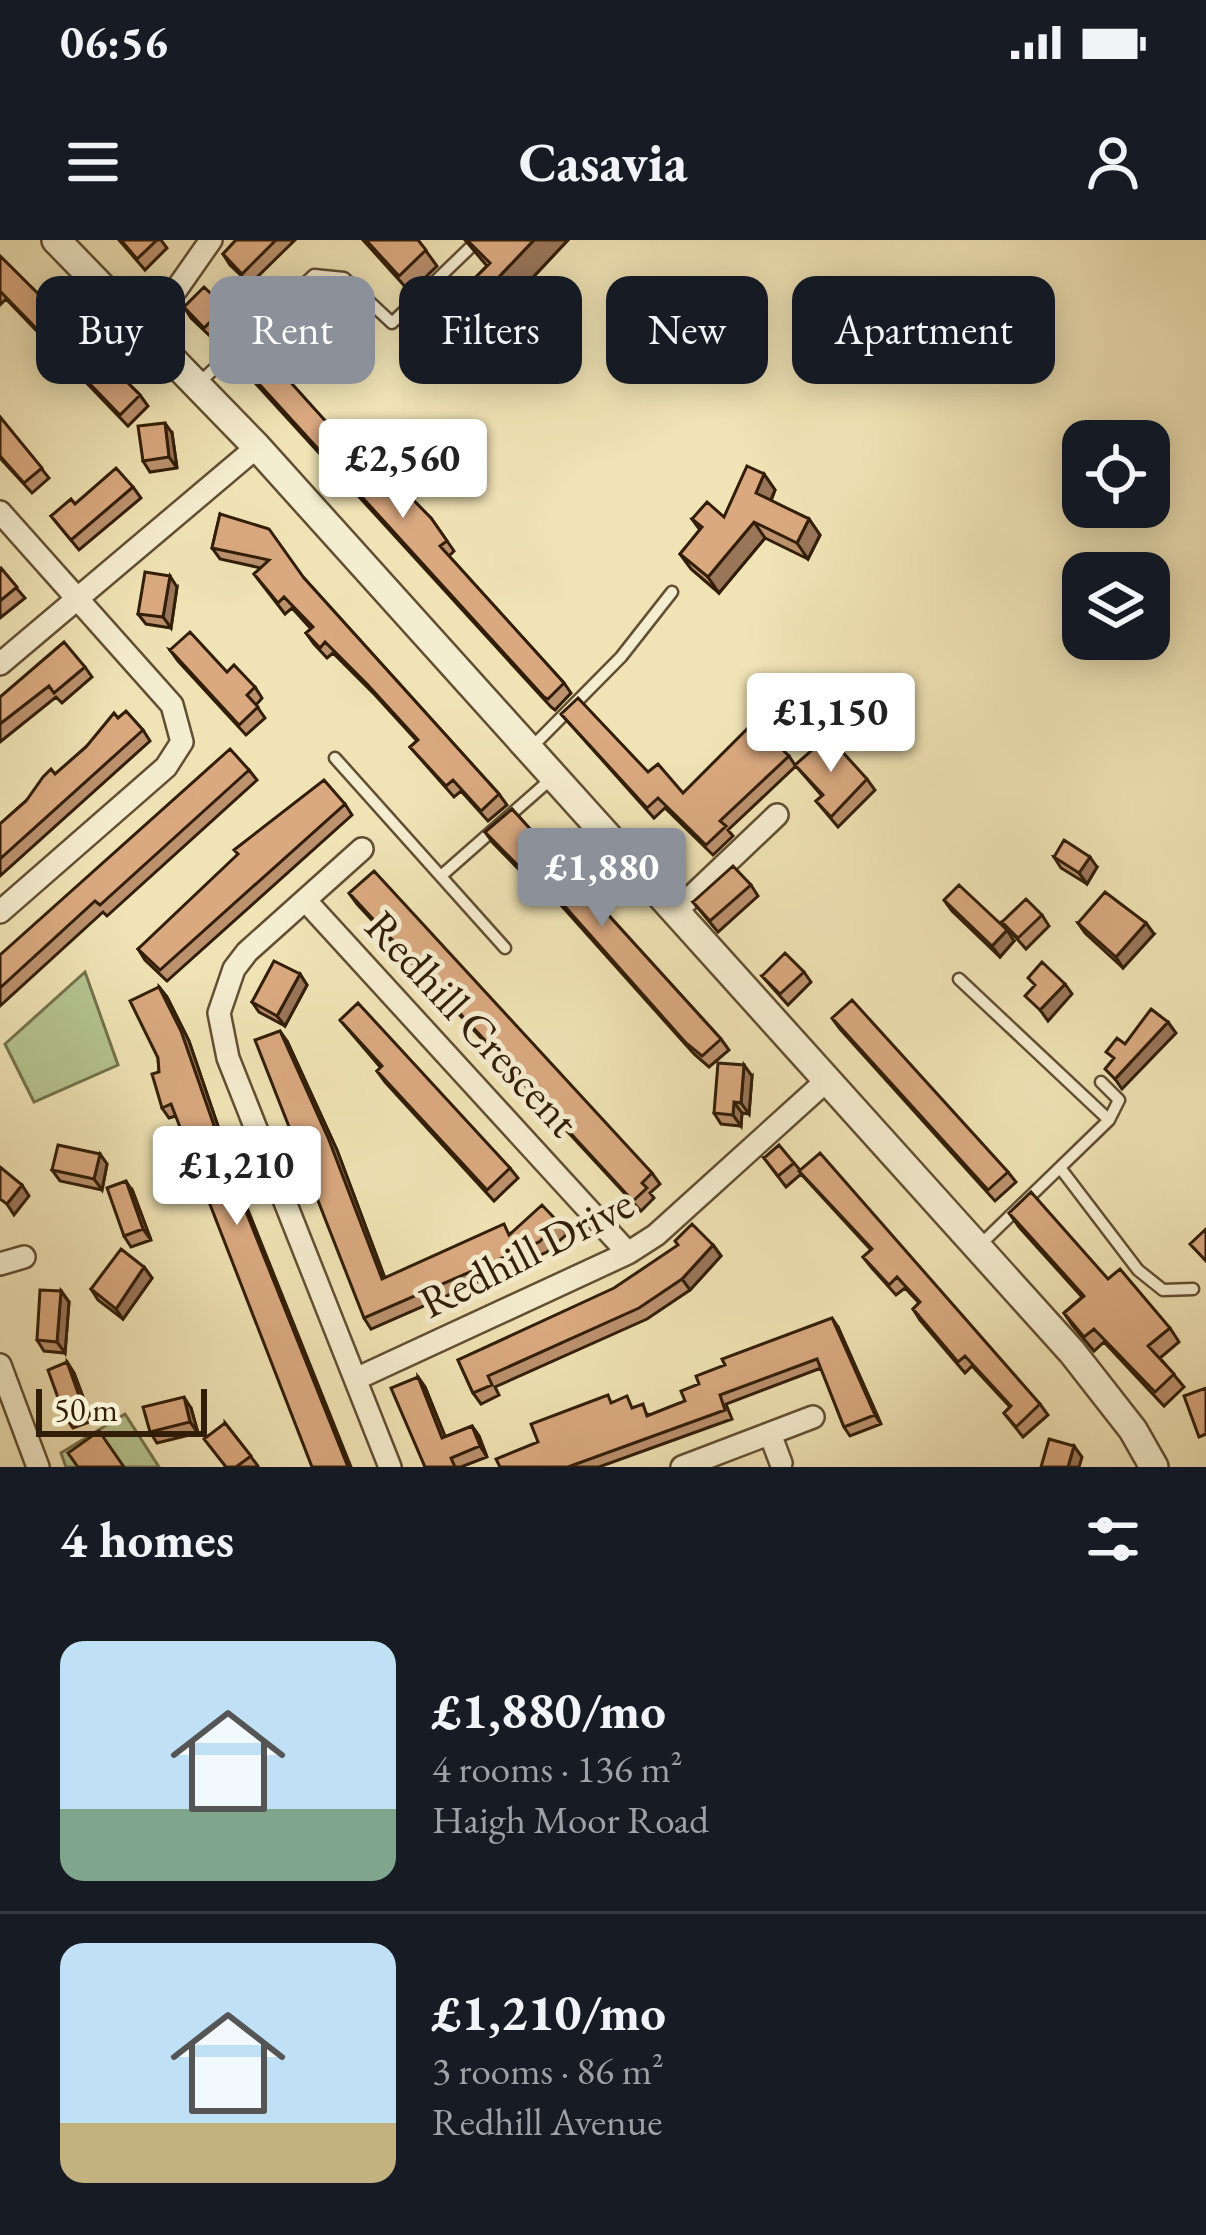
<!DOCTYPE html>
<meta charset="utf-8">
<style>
body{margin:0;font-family:"EB Garamond",serif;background:#242831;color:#f1f3f6;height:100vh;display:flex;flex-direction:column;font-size:45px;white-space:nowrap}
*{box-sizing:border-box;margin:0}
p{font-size:39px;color:#9ea1a6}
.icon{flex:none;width:66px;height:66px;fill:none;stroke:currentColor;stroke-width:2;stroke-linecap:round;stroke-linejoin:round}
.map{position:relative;height:1227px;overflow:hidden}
.drawer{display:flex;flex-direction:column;background:#171b24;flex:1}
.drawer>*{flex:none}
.hud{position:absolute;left:36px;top:36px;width:1134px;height:108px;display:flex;gap:24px}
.fabs{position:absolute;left:1062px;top:180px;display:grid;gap:24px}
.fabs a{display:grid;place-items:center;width:108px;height:108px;border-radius:24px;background:#171b24;box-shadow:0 6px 30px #0003;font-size:60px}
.scale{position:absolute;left:36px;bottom:30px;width:171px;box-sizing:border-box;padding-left:12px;border:6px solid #321e08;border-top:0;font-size:33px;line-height:42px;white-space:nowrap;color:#321e08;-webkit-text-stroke:9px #f5edcf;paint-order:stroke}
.price{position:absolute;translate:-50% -102px;padding:0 27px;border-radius:12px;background:#fff;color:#222;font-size:39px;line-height:78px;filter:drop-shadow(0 3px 6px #0008)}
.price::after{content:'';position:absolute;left:50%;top:72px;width:36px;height:27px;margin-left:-18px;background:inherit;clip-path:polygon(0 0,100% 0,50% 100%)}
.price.current{background:#8c9099;color:#fff}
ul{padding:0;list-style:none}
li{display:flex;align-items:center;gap:36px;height:300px;padding:0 60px}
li+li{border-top:3px solid #363941}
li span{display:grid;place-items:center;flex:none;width:336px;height:240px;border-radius:24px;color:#555}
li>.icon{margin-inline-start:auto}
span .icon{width:144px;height:144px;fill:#fffc;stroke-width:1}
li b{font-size:51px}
h2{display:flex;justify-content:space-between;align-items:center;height:144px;padding:0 60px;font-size:51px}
.chip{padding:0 42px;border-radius:24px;background:#171b24;box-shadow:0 6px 30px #0003;font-size:42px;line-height:108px}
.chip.current{background:#8c9099;color:#fff}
.status{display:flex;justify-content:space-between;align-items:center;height:84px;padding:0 60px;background:#171b24;direction:ltr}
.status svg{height:33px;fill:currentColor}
header{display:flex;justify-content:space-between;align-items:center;height:156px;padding:0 60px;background:#171b24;font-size:54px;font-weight:700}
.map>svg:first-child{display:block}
.green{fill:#b5c591;stroke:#74724c;stroke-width:3}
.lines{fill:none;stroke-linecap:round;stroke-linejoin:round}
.service-casing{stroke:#624f33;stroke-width:15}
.minor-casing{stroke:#624f33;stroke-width:26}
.tertiary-casing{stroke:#624f33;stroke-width:32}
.service{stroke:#f5edcf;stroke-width:10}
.minor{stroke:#f5edcf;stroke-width:21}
.tertiary{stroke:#f5edcf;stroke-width:27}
.wall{fill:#bb916e;stroke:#321e08;stroke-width:3}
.shaded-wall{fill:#99765a;stroke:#321e08;stroke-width:3}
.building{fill:#daa980;stroke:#321e08;stroke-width:3}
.labels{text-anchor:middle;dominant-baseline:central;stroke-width:10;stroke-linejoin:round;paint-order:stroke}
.street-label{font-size:45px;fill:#321e08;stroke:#f5edcf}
</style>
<div class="status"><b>06:56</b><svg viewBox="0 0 49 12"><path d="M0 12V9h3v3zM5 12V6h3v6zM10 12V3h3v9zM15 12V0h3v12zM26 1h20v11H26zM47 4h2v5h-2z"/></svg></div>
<header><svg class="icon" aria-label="menu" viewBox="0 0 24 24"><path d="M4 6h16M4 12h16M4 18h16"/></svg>Casavia<svg class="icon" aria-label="person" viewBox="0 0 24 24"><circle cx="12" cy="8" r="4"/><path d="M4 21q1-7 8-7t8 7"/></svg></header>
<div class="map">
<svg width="1206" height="1227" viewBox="0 0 1206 1227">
<rect width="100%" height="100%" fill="#f0e3b5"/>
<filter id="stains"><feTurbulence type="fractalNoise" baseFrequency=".00167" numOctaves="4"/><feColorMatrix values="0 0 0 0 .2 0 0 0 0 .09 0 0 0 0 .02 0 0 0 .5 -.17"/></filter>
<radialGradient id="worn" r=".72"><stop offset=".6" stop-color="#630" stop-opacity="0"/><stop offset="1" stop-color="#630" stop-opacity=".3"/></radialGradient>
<!-- green -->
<path class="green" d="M85,732L118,825L34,862L5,804Z
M125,1174L159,1227H66L61,1213Z"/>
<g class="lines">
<!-- service casing -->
<g class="service-casing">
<path id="service" d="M199,143L314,35L344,38L392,83L478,0
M530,509L621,417L672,352
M335,518L505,708
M441,636L551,539
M959,739L1109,880
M1061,929L1138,1030L1163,1050L1193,1049
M980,1005L1109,880L1119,860L1101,842"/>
</g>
<!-- minor casing -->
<g class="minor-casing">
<path id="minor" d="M136,83L176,50L211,0
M0,272L172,465L182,502L166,527L0,672
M0,424L257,207
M362,609L247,712L234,729L219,773L228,818L390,1227
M306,661L628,1013
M674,673L777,575
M0,1024L24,1017
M0,1125L38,1227
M358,1138L628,1013L656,995L825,842
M770,1194L781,1223
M682,1227L813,1177"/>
</g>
<!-- tertiary casing -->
<g class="tertiary-casing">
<path id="tertiary" d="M56,0L257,207L1072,1112L1133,1190L1154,1227"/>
</g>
<!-- service -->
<use href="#service" class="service"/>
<!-- minor -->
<use href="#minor" class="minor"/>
<!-- tertiary -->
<use href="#tertiary" class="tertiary"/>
</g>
<!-- wall -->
<path class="wall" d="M119,0H161L167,8L145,30Z
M236,0H295L250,44L230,25L223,14Z
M363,0H418L437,26L410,52Z
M465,0H568L490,83L478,71L463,50L487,26Z
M0,16L140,155L148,166L128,186L6,59L0,65Z
M184,67H225L232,78L212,98L191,78Z
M429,70L468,84L464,114L432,111L430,121L409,119L401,108L434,79Z
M239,122L376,237L431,278L454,311L449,316L564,443L571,453L555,470L551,467L246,133Z
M0,177L49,238L32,253L0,218Z
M172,193L177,228L150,232L143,221Z
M764,234L775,250L771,261L809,279L820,295L808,319L765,298L719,353L691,329L680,314L700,290L692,279L724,277Z
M133,247L141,258L79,310L51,276L75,264Z
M220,274L304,338L499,554L507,565L488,581L461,551L454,557L410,507L417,501L375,455L333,413L327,418L314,404L306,393L311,389L292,368L285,374L254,334L261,328L220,319L212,308Z
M0,329L25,358L0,378Z
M177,347L171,388L146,384L138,374Z
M170,410L227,432L255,447L262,458L256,465L265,478L246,495L178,421Z
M85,427L92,437L62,463L56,457L0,502V457Z
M561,474L648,532L683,553L789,516L795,525L867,539L875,550L838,587L816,561L822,556L796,526L728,590L733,596L713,615L665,568L654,578Z
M118,478L143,490L150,501L0,636V584Z
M249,530L257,540L107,676L103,672L0,766V715Z
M345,564L352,575L167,741L145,720L138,709Z
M512,569L721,799L729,810L709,827L694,814L543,645L538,649L493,603L485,592Z
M1054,617L1097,627L1087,644L1061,628Z
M751,645L758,656L718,692L693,662Z
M349,653L652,933L660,944L650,953L654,958L641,971L357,664Z
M944,660L1014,701L1000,717L952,671Z
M1042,675L1049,686L1026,709L1002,682Z
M1078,683L1154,694L1123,728L1085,693Z
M804,732L811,742L788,765L762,736Z
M300,734L307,745L285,786L259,772L252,762Z
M159,747L167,757L189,801L238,945L176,876L169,878L162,868L158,818Z
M832,778L1008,932L1016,942L995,961L840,789Z
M340,780L510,928L518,938L494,961L385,842L377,831L381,828Z
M287,801L337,910L385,1038L511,993L559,983L567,994L547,1012L371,1089L364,1078Z
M752,836L749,874L742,873L741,886L721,884L714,873Z
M100,914L107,924L102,950L60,941L52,930Z
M764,918L794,923L800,930L1040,1164L1048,1175L1023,1197L1004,1173L1010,1167L972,1126L965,1133L920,1080L913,1069L919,1063L905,1048L896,1055L871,1027L863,1017L871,1010L801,934L786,947Z
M133,952L151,1000L131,1007L124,996Z
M1009,973L1108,1039L1170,1088L1179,1102L1160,1118L1184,1147L1164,1166L1104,1102L1094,1111L1073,1086L1064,1073L1082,1057L1019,987Z
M713,1005L721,1016L690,1050L647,1079L495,1147L499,1155L481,1164L473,1153L458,1120Z
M144,1027L152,1038L123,1079L98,1060L91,1049Z
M61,1051L69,1062L65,1113L44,1111L37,1100Z
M838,1087L881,1184L850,1196L844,1187L821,1128L726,1164L732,1179L599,1227H500L538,1202L613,1162L634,1168L650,1175L685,1161Z
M67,1122L74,1133L92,1181L73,1188L65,1177Z
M418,1137L425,1147L445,1197L472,1186L479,1196L487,1217L461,1227H425Z
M191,1168L198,1193L157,1203L150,1192Z
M225,1183L258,1226L257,1227H225Z"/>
<!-- shaded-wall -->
<path class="shaded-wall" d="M534,0H568L490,83L475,62Z
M460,73L468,84L464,114L457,104Z
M424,100L432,111L430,121L423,110Z
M165,183L172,193L177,228L169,217Z
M764,234L775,250L767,269L756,253Z
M809,279L820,295L808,319L797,303Z
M754,282L765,298L719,353L708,337Z
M170,336L177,347L171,388L163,377Z
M1090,617L1097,627L1087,644L1079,633Z
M1146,683L1154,694L1123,728L1116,717Z
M1007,690L1014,701L1000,717L992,706Z
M300,734L307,745L285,786L277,776Z
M1065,744L1072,754L1048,781L1040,770Z
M159,747L167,757L189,801L238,945L351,1227H348L231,934Z
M1168,782L1176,793L1122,849L1115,839Z
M280,791L287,801L337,910L389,1050L382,1039Z
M744,825L752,836L749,874L741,863Z
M734,862L742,873L741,886L733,875Z
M100,914L107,924L102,950L94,939Z
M126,941L133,952L151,1000L143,989Z
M22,945L29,956L14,975L7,964Z
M713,1005L721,1016L690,1050L682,1039Z
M144,1027L152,1038L123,1079L116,1069Z
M61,1051L69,1062L65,1113L57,1102Z
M832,1078L838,1087L881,1184L875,1175Z
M67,1122L74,1133L92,1181L84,1170Z
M418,1137L425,1147L450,1208L442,1198Z
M184,1157L191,1168L198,1193L190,1182Z
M472,1186L479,1196L487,1217L480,1206Z
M1074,1206L1082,1217L1079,1227H1068Z"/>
<!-- building -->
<path class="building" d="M121,0H157L137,19Z
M236,0H276L242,34L223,14Z
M366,0H418L426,10L399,36Z
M467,0H534L475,62L463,50L490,23Z
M0,16L140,155L120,175L0,51Z
M204,47L225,67L204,88L184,67Z
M429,70L460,73L457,104L424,100L423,110L401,108L405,76L436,79Z
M257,105L376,237L384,230L431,278L447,301L440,306L564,443L548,459L544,457L239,122Z
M0,177L42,228L24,243L0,216Z
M165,183L169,217L143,221L138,186Z
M747,226L764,234L756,253L809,279L797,303L754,282L708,337L680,314L702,287L692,279L707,262L724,277Z
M116,228L133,247L71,300L51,276L71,259L75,264Z
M220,274L269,289L304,338L499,554L481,571L453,540L446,546L410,507L418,500L367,444L325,402L320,408L306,393L313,387L284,357L278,363L254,334L269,320L212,308Z
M1,328L17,347L0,361V329Z
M145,332L170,336L163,377L138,374Z
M190,392L227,432L234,425L255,447L247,455L258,467L239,485L170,410Z
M64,402L85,427L54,453L49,446L0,484V457Z
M578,458L648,532L658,524L683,553L754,482L789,516L720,581L726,586L706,605L658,558L647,568L561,474Z
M126,471L143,490L0,619V584L26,561L43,537L51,529L55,534L86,507L114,473L118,478Z
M828,496L867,539L831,577L816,561L823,555L795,525Z
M230,509L249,530L100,665L95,661L0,748V715Z
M324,540L345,564L160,730L138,709L238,614L234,610Z
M512,569L721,799L702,816L686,803L536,634L531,639L485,592Z
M1064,600L1090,617L1079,633L1054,617Z
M733,626L751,645L710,681L693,662Z
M374,631L652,933L642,943L647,948L633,961L349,653Z
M959,645L1007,690L992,706L944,660Z
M1105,652L1146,683L1116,717L1078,683Z
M1026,659L1042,675L1018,698L1002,682Z
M785,713L804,732L780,754L762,736Z
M274,721L300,734L277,776L252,762Z
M1042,722L1065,744L1040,770L1025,756L1035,745L1028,738Z
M159,747L181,791L231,934L348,1227H312L171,864L162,868L152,834L159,832L158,818L130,761Z
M852,760L1008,932L988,950L832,778Z
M358,763L510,928L487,950L377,831L382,826L340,780Z
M1151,769L1168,782L1115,839L1105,829L1114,818L1106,812L1117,798L1125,804Z
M280,791L329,900L382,1039L504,984L509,995L542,965L559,983L539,1002L364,1078L255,800Z
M718,823L744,825L741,863L734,862L733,875L714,873Z
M58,905L100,914L94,939L52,930Z
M779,905L794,923L778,936L764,918Z
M820,913L1040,1164L1016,1187L1004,1173L1011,1166L965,1116L958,1122L913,1069L920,1062L897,1037L889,1045L863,1017L872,1009L799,931Z
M0,927L22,945L7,964L0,959Z
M126,941L143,989L124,996L107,948Z
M1031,952L1108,1039L1120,1029L1170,1088L1148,1106L1174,1134L1155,1152L1094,1089L1084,1097L1064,1073L1084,1056L1009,973Z
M692,984L713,1005L682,1039L639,1068L488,1136L492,1145L473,1153L458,1120L614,1048L678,1005L675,1001Z
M1206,989V1021L1190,1004Z
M121,1009L144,1027L116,1069L91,1049Z
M40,1050L61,1051L57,1102L37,1100Z
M832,1078L875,1175L844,1187L817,1119L720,1155L725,1170L568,1227H500L496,1219L538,1202L531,1184L608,1155L611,1163L627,1156L632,1168L643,1164L647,1176L685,1161L681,1151L699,1144L696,1136L725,1125L722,1119Z
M67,1122L84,1170L65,1177L48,1130Z
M418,1137L442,1198L472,1186L480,1206L451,1218L455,1227H425L391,1148Z
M1206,1148V1194L1199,1197L1184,1156Z
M184,1157L190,1182L150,1192L143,1167Z
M225,1183L251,1216L236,1227H226L204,1199Z
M99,1191L124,1227H78L68,1213Z
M1049,1199L1074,1206L1068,1227H1041Z"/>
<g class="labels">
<!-- street labels -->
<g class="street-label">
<text transform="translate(473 783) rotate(47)">Redhill Crescent</text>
<text transform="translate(526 1012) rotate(-27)">Redhill Drive</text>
</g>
</g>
<rect width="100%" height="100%" filter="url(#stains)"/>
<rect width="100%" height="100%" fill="url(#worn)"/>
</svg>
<div class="fabs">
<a><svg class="icon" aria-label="locate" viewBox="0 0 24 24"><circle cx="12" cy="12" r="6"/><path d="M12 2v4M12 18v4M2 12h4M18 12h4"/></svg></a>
<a><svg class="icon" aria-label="layers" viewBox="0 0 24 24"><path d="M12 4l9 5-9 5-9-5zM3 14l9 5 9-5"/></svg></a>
</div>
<div class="scale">50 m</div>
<b class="price" style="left:403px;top:281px">£2,560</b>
<b class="price" style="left:831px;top:535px">£1,150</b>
<b class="price current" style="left:602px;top:690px">£1,880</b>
<b class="price" style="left:237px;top:988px">£1,210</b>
<div class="hud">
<a class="chip">Buy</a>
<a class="chip current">Rent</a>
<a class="chip">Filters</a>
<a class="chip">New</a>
<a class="chip">Apartment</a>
</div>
</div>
<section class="drawer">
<h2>4 homes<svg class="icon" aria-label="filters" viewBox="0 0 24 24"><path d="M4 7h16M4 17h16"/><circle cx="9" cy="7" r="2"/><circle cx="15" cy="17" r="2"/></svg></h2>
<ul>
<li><span style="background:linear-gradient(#bfe0f5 70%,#7fa58c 0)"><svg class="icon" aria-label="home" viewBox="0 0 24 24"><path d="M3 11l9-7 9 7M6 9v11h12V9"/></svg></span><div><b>£1,880/mo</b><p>4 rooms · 136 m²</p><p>Haigh Moor Road</p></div></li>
<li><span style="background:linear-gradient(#bfe0f5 75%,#c2b280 0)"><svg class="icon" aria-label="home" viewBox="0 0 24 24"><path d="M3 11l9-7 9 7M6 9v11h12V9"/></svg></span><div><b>£1,210/mo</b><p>3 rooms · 86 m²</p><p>Redhill Avenue</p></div></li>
</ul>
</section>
